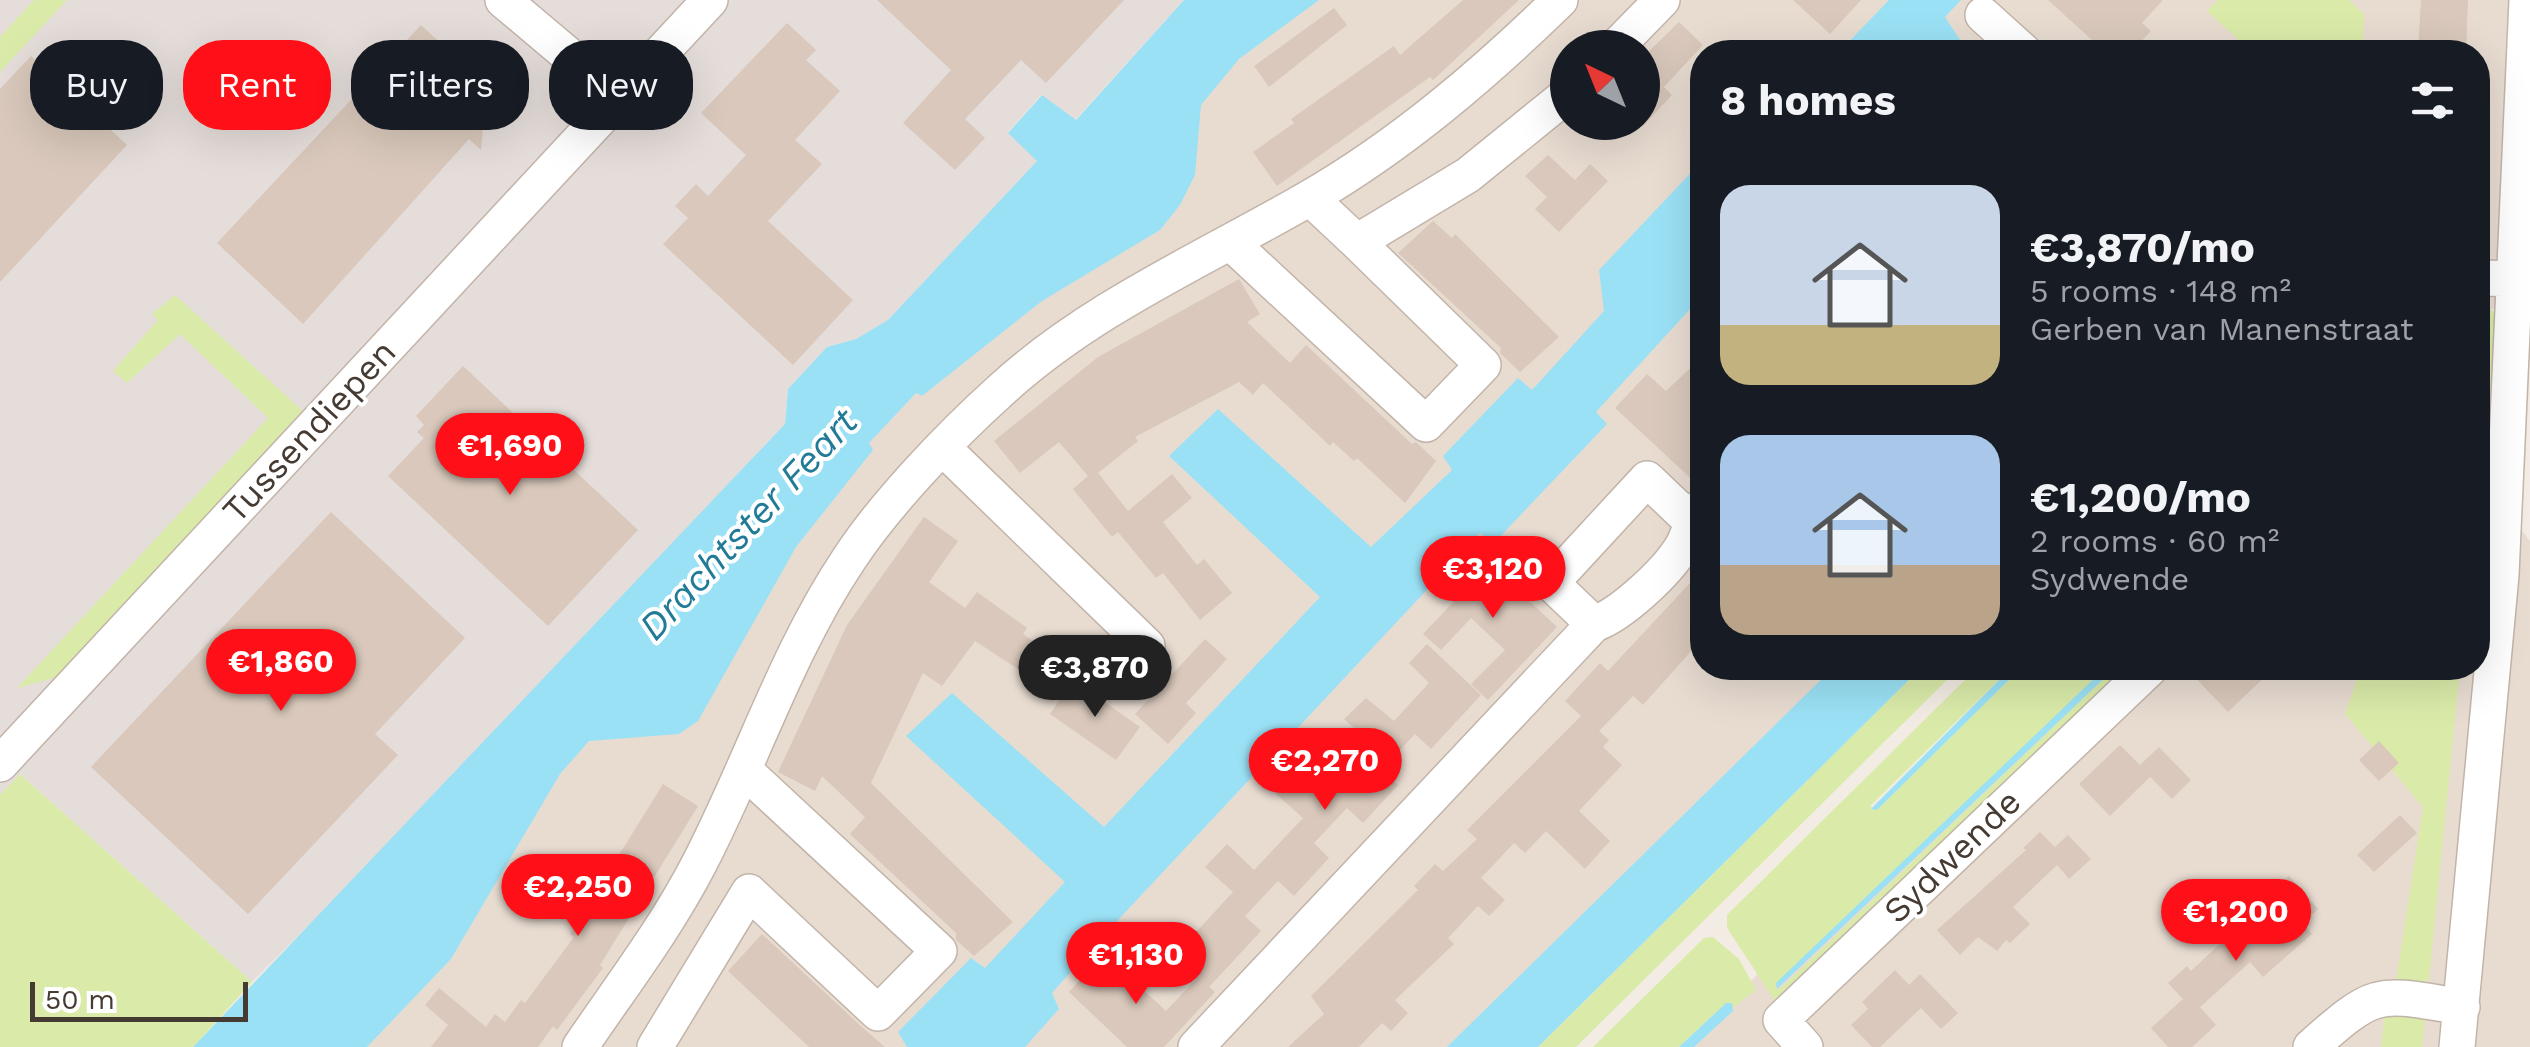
<!DOCTYPE html>
<meta charset="utf-8">
<style>
body{margin:0;font-family:"Work Sans",sans-serif;background:#242831;color:#f1f3f6;height:100vh;display:flex;flex-direction:column;font-size:38px;white-space:nowrap}
*{box-sizing:border-box;margin:0}
p{font-size:32px;color:#9ea1a6}
.icon{flex:none;width:55px;height:55px;fill:none;stroke:currentColor;stroke-width:2;stroke-linecap:round;stroke-linejoin:round}
.map{position:relative;flex:1;overflow:hidden}
.side{position:absolute;left:1690px;top:40px;width:800px;height:640px;display:flex;flex-direction:column;background:#171b24;border-radius:40px;box-shadow:0 10px 40px #0002}
.side>*{flex:none}
.guide{position:absolute;left:30px;top:40px;width:950px;height:90px;display:flex;gap:20px}
.needle{width:65px;rotate:317deg}
.controls{position:absolute;left:1550px;top:30px;display:grid;gap:20px}
.controls a{display:grid;place-items:center;width:110px;height:110px;border-radius:50%;background:#171b24;box-shadow:0 10px 40px #0002;font-size:50px}
.scale{position:absolute;left:30px;bottom:25px;width:218px;box-sizing:border-box;padding-left:10px;border:5px solid #463b33;border-top:0;font-size:28px;line-height:35px;white-space:nowrap;color:#463b33;-webkit-text-stroke:8px #fff;paint-order:stroke}
.price{position:absolute;translate:-50% -85px;padding:0 22px;border-radius:35px;background:#ff0f18;color:#fff;font-size:32px;line-height:65px;filter:drop-shadow(0 2px 5px #0008)}
.price::after{content:'';position:absolute;left:50%;top:60px;width:30px;height:22px;margin-left:-15px;background:inherit;clip-path:polygon(0 0,100% 0,50% 100%)}
.price.active{background:#222;color:#fff}
ul{padding:0;list-style:none}
li{display:flex;align-items:center;gap:30px;height:250px;padding:0 30px}
li span{display:grid;place-items:center;flex:none;width:280px;height:200px;border-radius:30px;color:#555}
li>.icon{margin-inline-start:auto}
span .icon{width:120px;height:120px;fill:#fffc;stroke-width:1}
li b{font-size:42px}
h2{display:flex;justify-content:space-between;align-items:center;height:120px;padding:0 30px;font-size:42px}
.pill{padding:0 35px;border-radius:40px;background:#171b24;box-shadow:0 10px 40px #0002;font-size:35px;line-height:90px}
.pill.active{background:#ff0f18;color:#fff}
.map>svg:first-child{display:block}
.residential{fill:#e8dcd1;fill-rule:evenodd}
.industrial{fill:#e5ddd9}
.green{fill:#daeba9}
.water{fill:#9be1f5}
.building{fill:#d9c8bb}
.lines{fill:none;stroke-linecap:round;stroke-linejoin:round}
.street-casing{stroke:#c2b4a9;stroke-width:38}
.street{stroke:#fff;stroke-width:35}
.labels{text-anchor:middle;dominant-baseline:central;stroke-width:8;stroke-linejoin:round;paint-order:stroke}
.street-label{font-size:35px;fill:#463b33;stroke:#fff}
.water-label{font-size:38px;font-style:italic;fill:#217b97;stroke:#fff}
</style>
<div class="map">
<svg width="2530" height="1047" viewBox="0 0 2530 1047">
<rect width="100%" height="100%" fill="#f3ece4"/>
<!-- residential -->
<path class="residential" d="M1280,0H2530V311L2478,308V52H1702V668H1877L1491,1047H289ZM1568,48H1642V122H1568Z
M2478,473L2530,541V1047H1680L2085,668H2478Z"/>
<!-- industrial -->
<path class="industrial" d="M0,0H1184L1075,120L1041,95L1008,132L1038,160L888,320L856,339L827,347L788,389L785,424L356,878L252,982L20,774L0,795Z"/>
<!-- green -->
<path class="green" d="M34,0H67L0,72V37Z
M2218,0H2349L2364,14L2363,52H2252L2207,11Z
M175,295L304,412L57,677L17,688L268,418L180,334L127,383L113,371L158,320L152,314Z
M2478,302L2487,304L2495,314L2501,312L2492,408L2478,409V342L2480,387L2488,347L2478,318Z
M1921,668H1959L1576,1047H1538Z
M1977,668H2011L1870,806L1877,810L2021,668H2105L1775,987L1780,989L2115,668H2133L1779,1007L1727,928V915Z
M2361,668H2460L2429,980L2419,984L2396,981L2423,807L2345,714Z
M20,774L252,982L193,1047H0V795Z
M1713,937L1739,959L1756,990L1734,1007L1726,1003L1679,1047H1593L1704,938Z
M2385,1011L2425,1019L2422,1047H2381Z"/>
<!-- water -->
<path class="water" d="M1184,0H1319L1239,59L1201,105L1195,175L1180,205L1160,230L1042,301L922,396L916,393L869,443L873,450L796,547L698,721L679,734L589,741L560,774L451,959L367,1047H193L785,424L788,389L827,347L856,339L888,320L1037,161L1008,133L1042,95L1076,120Z
M1889,0H1961L1945,17L1968,52H1839Z
M1702,161V296L1596,412L1607,424L1493,544L1480,533L1090,950L1052,993L1059,1009L1025,1047H907L898,1032L971,958L985,968L1065,882L906,736L952,693L1104,827L1320,597L1169,456L1218,409L1371,547L1452,470L1443,456L1518,378L1532,390L1604,311L1599,270Z
M2478,318L2488,347L2485,391L2480,387Z
M1833,668H1921L1538,1047H1447Z
M2011,668H2021L1877,810L1871,809Z
M2105,668H2115L1777,989L1776,983Z
M1726,1003H1732L1733,1011L1694,1047H1679Z"/>
<!-- building -->
<path class="building" d="M877,0H1124L1046,83L1021,60L965,119L985,138L955,170L903,123L951,70Z
M1463,0H1519L1433,80L1430,77L1277,186L1253,152L1294,123L1291,119L1394,46L1400,55Z
M1793,0H1861L1830,34Z
M2048,0H2163L2142,23L2151,31L2131,52H2105Z
M2421,0H2468L2466,52H2418Z
M1334,8L1347,25L1269,87L1254,66Z
M1679,22L1703,45L1664,87L1672,95L1642,127V58Z
M787,23L816,50L806,60L840,91L795,140L822,164L768,221L853,300L793,365L663,244L688,218L675,206L696,184L708,196L746,155L701,113Z
M421,25L500,98L484,115L481,150L469,139L303,324L217,243Z
M31,56L127,145L0,282V89Z
M1548,155L1575,180L1590,164L1608,181L1559,232L1535,209L1547,197L1525,176Z
M1433,221L1452,238L1455,234L1559,337L1520,372L1500,353L1501,348L1398,253Z
M1239,279L1260,314L1247,322L1290,363L1306,345L1412,444L1416,442L1436,461L1405,503L1357,458L1354,461L1333,442L1330,446L1263,383L1253,395L1239,382L1135,437L1138,441L1098,473L1128,511L1172,474L1192,498L1163,522L1197,565L1204,559L1232,593L1200,620L1163,573L1156,578L1118,532L1112,537L1073,489L1088,476L1059,442L1020,473L994,441L1098,357Z
M1702,357V485L1699,486L1615,408L1647,374L1666,391Z
M463,366L638,530L548,626L388,476L424,438L417,432L424,425L416,416Z
M331,512L465,638L375,734L398,755L248,914L91,767Z
M924,517L958,541L929,582L965,608L977,592L1027,628L1023,634L1072,669L1055,693L975,641L942,686L923,673L871,783L1013,922L974,956L956,940V933L850,834L865,817L822,776L815,791L778,772L847,625Z
M1479,554L1557,627L1488,700L1471,684L1505,650L1471,618L1441,650L1423,634L1458,597L1447,587Z
M1702,570V639L1643,705L1633,696L1599,731L1609,740L1603,747L1622,765L1579,811L1610,841L1585,869L1546,831L1525,853L1514,843L1481,878L1505,900L1489,916L1478,906L1448,938L1454,944L1395,1000L1408,1013L1391,1031L1382,1023L1359,1047H1288L1324,1014L1311,996L1418,890L1414,886L1435,864L1443,871L1477,839L1467,830L1581,716L1565,701L1600,663L1608,671Z
M1205,639L1227,659L1186,703L1196,713L1168,744L1135,714Z
M1427,644L1481,695L1431,749L1415,734L1382,770L1398,785L1363,823L1347,808L1314,843L1329,858L1294,896L1278,881L1245,916L1261,931L1209,987L1175,955L1233,892L1205,867L1227,844L1254,870L1303,818L1276,794L1297,772L1323,796L1371,744L1344,719L1366,698L1394,721L1429,683L1409,663Z
M2186,668H2274L2228,712Z
M1073,680L1140,727L1116,760L1050,714Z
M2379,741L2399,763L2379,781L2359,760Z
M2120,745L2140,765L2159,747L2191,780L2172,799L2150,777L2110,816L2079,784Z
M663,784L698,806L600,965L603,968L557,1030L553,1026L538,1047H431L448,1025L425,1005L439,988L486,1027L495,1014L505,1022L521,1000L525,1003L574,937L570,934Z
M2400,815L2417,833L2374,872L2357,855Z
M2040,832L2055,847L2068,835L2091,859L2069,879L2057,865L2013,907L2030,924L2010,943L2006,940L1997,951L1978,937L1960,955L1937,930L2026,850L2023,848Z
M2289,876L2318,909L2303,923L2312,934L2263,977L2250,962L2200,1007L2216,1025L2192,1047H2168L2151,1028L2183,999L2168,983L2187,966L2191,971L2229,935L2234,940L2279,900L2272,892Z
M762,934L863,1028L885,1047H809L728,971Z
M1100,958L1114,972L1119,967L1166,1011L1198,977L1215,992L1164,1047H1127L1069,992Z
M1895,970L1909,985L1920,974L1958,1013L1941,1029L1921,1008L1880,1047H1872L1851,1025L1868,1009L1862,1002Z"/>
<g class="lines">
<!-- street casing -->
<g class="street-casing">
<path id="street" d="M503,0L618,97
M1983,15L2024,52
M1615,48L1662,0
M1310,198L1357,242L1468,175L1568,94
M1230,242L1426,424L1483,365L1357,242
M2478,278L2530,279
M943,448L1147,646
M1594,624L1551,583L1647,479L1690,520
M0,764L710,0
M580,1047C620,988 666,928 699,864C751,764 786,653 849,559C885,504 950,436 1000,391C1089,309 1202,260 1306,200C1400,146 1483,75 1560,0
M655,1047L749,892L878,1013L939,951L744,770
M1196,1047L1594,624C1621,615 1667,572 1682,547C1691,532 1690,520 1702,506
M1805,1047L1781,1020L2150,668
M2311,1047C2377,988 2377,993 2462,1007
M2457,1047L2501,575L2527,0"/>
</g>
<!-- street -->
<use href="#street" class="street"/>
</g>
<g class="labels">
<!-- street labels -->
<g class="street-label">
<text transform="translate(309 431) rotate(-47)">Tussendiepen</text>
<text transform="translate(1952 856) rotate(-44)">Sydwende</text>
</g>
<!-- water labels -->
<g class="water-label">
<text transform="translate(748 524) rotate(-47)">Drachtster Feart</text>
</g>
</g>
</svg>
<div class="controls">
<a><svg class="needle" viewBox="-14 -14 28 28"><path d="M0-13l5 13h-10z" fill="#e53935"/><path d="M0 13l5-13h-10z" fill="#9ea1a6"/></svg></a>
</div>
<div class="scale">50 m</div>
<b class="price" style="left:510px;top:498px">€1,690</b>
<b class="price" style="left:1493px;top:621px">€3,120</b>
<b class="price" style="left:281px;top:714px">€1,860</b>
<b class="price active" style="left:1095px;top:720px">€3,870</b>
<b class="price" style="left:1325px;top:813px">€2,270</b>
<b class="price" style="left:578px;top:939px">€2,250</b>
<b class="price" style="left:2236px;top:964px">€1,200</b>
<b class="price" style="left:1136px;top:1007px">€1,130</b>
<div class="guide">
<a class="pill">Buy</a>
<a class="pill active">Rent</a>
<a class="pill">Filters</a>
<a class="pill">New</a>
</div>
<section class="side">
<h2>8 homes<svg class="icon" aria-label="filters" viewBox="0 0 24 24"><path d="M4 7h16M4 17h16"/><circle cx="9" cy="7" r="2"/><circle cx="15" cy="17" r="2"/></svg></h2>
<ul>
<li><span style="background:linear-gradient(#c9d6e8 70%,#c2b280 0)"><svg class="icon" aria-label="home" viewBox="0 0 24 24"><path d="M3 11l9-7 9 7M6 9v11h12V9"/></svg></span><div><b>€3,870/mo</b><p>5 rooms · 148 m²</p><p>Gerben van Manenstraat</p></div></li>
<li><span style="background:linear-gradient(#a9c7e8 65%,#b9a48a 0)"><svg class="icon" aria-label="home" viewBox="0 0 24 24"><path d="M3 11l9-7 9 7M6 9v11h12V9"/></svg></span><div><b>€1,200/mo</b><p>2 rooms · 60 m²</p><p>Sydwende</p></div></li>
</ul>
</section>
</div>
